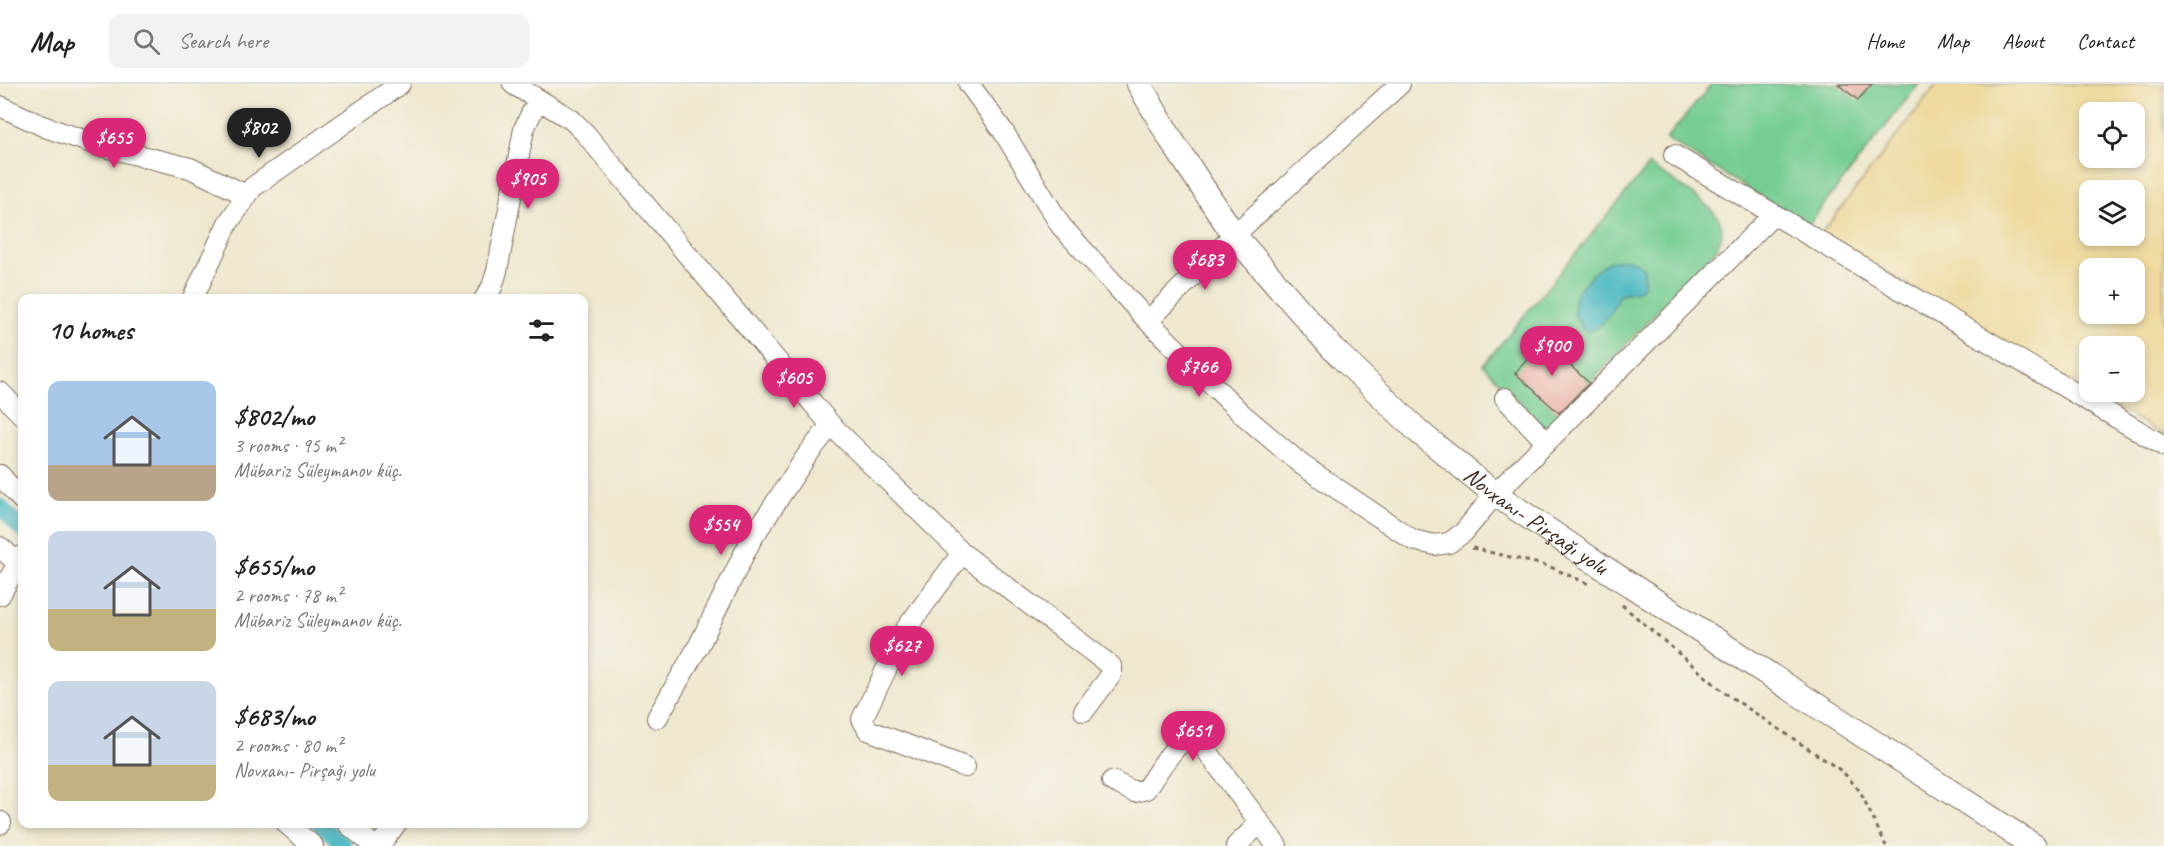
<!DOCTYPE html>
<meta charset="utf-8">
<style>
body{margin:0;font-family:Caveat,sans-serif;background:#f2f2f2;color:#222;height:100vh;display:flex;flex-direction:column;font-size:22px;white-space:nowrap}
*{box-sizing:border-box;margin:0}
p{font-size:20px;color:#767676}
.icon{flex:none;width:33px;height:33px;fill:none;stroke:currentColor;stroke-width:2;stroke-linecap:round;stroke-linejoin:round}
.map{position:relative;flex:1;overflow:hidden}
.details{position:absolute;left:18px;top:210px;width:570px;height:534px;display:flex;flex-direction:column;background:#fff;border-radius:12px;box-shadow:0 3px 9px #0003}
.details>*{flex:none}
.fabs{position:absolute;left:2079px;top:18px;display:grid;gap:12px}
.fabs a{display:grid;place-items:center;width:66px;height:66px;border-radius:12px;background:#fff;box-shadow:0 3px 9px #0003;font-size:30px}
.price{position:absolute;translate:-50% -51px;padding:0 14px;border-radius:21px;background:#db2777;color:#fff;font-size:20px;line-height:39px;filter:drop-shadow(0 2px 3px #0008)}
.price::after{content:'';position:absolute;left:50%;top:36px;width:18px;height:14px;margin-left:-9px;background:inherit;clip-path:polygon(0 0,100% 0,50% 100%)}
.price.current{background:#222;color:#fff}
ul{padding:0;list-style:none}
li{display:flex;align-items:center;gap:18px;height:150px;padding:0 30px}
li span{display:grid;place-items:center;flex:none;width:168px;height:120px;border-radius:12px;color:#555}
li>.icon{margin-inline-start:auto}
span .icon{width:72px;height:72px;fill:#fffc;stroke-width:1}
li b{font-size:26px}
h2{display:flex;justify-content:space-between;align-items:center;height:72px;padding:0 30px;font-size:26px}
header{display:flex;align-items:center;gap:36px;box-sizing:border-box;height:84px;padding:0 30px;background:#fff;border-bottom:2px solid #e0e0e0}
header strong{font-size:28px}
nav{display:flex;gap:33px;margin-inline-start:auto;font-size:21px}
.search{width:420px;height:54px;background:#f2f2f2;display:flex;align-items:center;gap:15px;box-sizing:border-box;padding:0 21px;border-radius:12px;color:#767676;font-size:22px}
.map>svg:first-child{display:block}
.green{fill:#74cd93;stroke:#587c58;stroke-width:1.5}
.sand{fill:#eeda9e;stroke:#94825e;stroke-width:1.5;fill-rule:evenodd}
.water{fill:#49b8c2;stroke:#427170;stroke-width:1.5}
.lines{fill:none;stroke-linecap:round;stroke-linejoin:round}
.canal{stroke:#49b8c2;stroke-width:16}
.building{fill:#e9b3a7}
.minor-casing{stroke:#7a6c5c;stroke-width:22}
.major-casing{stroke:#7a6c5c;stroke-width:26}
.path{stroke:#7a6c5c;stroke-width:3;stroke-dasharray:4.5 4.5;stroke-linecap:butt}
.minor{stroke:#fff;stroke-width:20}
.major{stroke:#fff;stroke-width:24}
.labels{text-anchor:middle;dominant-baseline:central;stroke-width:5;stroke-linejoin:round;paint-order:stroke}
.street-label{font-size:24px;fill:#3b2a1e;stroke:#f7f3e8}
</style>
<header>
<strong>Map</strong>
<div class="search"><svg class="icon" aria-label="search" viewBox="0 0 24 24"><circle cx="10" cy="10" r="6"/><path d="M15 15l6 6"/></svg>Search here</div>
<nav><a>Home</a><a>Map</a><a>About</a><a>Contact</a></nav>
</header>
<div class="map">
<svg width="2164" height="762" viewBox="0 0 2164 762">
<rect width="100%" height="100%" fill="#f7f3e8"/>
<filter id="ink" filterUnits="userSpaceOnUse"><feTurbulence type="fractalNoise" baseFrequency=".0167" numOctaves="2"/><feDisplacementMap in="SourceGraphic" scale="12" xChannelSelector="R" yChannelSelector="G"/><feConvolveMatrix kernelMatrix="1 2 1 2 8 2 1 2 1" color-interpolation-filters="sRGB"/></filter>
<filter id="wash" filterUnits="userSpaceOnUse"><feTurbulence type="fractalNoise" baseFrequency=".008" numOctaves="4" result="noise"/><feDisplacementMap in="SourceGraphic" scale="24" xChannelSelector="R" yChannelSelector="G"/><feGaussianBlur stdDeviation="1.35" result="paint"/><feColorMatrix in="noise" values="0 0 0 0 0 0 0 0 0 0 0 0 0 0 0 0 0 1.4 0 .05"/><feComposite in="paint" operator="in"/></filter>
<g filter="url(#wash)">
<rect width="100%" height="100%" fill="#eee8cf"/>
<!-- green -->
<path class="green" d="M1712,0H1919L1808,141L1666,55Z
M1649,81C1666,93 1713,119 1720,138C1725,148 1721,155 1716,165L1546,345L1483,281Z"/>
<!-- sand -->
<path class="sand" d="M1937,0H2164V351L2090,308H2134V262H2090L2089,307L1821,150ZM2090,28H2134V74H2090ZM2090,106H2134V152H2090ZM2090,184H2134V230H2090Z"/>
<!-- water -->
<path class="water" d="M1626,175L1635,177L1644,184V201L1638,207L1619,210C1613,226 1605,243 1587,248L1582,244L1574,230L1575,210L1592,190L1608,178Z"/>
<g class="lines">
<!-- canal -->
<path class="canal" d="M0,422L22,446
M320,740L345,762"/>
</g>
<g id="blocks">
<!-- building -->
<path class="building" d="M1838,0H1872L1858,16Z
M1544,257L1589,299L1559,329L1515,289Z"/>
</g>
</g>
<g filter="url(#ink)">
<use href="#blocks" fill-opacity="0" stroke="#7a6c5c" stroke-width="1.5"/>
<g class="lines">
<!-- minor casing -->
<g class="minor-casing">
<path id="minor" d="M513,0L572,36L584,48L831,341L962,469L1111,582V591L1084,627
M969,0L1003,47L1061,142L1148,237L1241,329L1302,381L1413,456L1435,461L1449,459L1464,448L1495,410L1773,131
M0,22L45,43L101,62L190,84L246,111
M1674,71L2164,362
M193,214L228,139L253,103L400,0
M485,214L492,203L497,187L524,45L537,17
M1148,237L1234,151L1400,0
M0,308L22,331
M1505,314L1546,358
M0,391L22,416
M0,463L22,483
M962,469L906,545L862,635L868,646L965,683
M0,511L22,472
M657,634L699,561L751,456L808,370L831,341
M1112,697L1134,708L1146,705C1154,694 1178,652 1192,655C1196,656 1201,660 1204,663L1277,762
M0,740L1,738
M287,740L313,762
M348,740L374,762
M379,762L396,740
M1236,762L1260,739"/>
</g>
<!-- major casing -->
<g class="major-casing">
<g id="major">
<path id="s1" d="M1139,0L1170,54L1234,151L1333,265L1419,348L1495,410L1595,478L2034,762"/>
</g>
</g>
<!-- path -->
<path class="path" d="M1472,464L1548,482L1591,501
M1622,521L1725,609L1843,688L1860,707L1886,762"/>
<!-- minor -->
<use href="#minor" class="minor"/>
<!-- major -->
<use href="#major" class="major"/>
</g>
</g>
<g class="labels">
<!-- street labels -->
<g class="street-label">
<text stroke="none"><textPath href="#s1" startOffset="596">Novxanı- Pirşağı yolu</textPath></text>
</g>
</g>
</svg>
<div class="fabs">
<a><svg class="icon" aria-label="locate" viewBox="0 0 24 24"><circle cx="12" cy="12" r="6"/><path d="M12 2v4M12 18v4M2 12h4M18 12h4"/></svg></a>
<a><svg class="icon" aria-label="layers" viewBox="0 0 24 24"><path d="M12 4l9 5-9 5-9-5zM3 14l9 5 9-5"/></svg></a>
<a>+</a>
<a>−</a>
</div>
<b class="price current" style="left:259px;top:75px">$802</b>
<b class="price" style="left:114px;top:85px">$655</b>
<b class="price" style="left:528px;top:126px">$905</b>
<b class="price" style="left:1205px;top:207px">$683</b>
<b class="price" style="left:1552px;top:293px">$900</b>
<b class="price" style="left:1199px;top:314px">$766</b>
<b class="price" style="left:794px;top:325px">$605</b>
<b class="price" style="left:721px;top:472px">$554</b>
<b class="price" style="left:902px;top:593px">$627</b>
<b class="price" style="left:1193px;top:678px">$651</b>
<section class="details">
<h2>10 homes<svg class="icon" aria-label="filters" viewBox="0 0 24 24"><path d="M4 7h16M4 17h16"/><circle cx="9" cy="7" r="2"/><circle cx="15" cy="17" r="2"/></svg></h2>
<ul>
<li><span style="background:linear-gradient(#a9c7e8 70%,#b9a48a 0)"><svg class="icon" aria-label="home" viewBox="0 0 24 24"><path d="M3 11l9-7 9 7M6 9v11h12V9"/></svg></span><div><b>$802/mo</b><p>3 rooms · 95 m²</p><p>Mübariz Süleymanov küç.</p></div></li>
<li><span style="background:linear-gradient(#c9d6e8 65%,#c2b280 0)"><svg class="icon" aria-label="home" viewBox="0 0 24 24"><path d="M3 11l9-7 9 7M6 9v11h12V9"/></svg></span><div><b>$655/mo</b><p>2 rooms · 78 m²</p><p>Mübariz Süleymanov küç.</p></div></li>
<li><span style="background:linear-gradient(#c9d6e8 70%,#c2b280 0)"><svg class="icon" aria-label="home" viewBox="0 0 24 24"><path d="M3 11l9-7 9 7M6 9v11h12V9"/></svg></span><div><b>$683/mo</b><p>2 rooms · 80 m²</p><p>Novxanı- Pirşağı yolu</p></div></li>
</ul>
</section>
</div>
